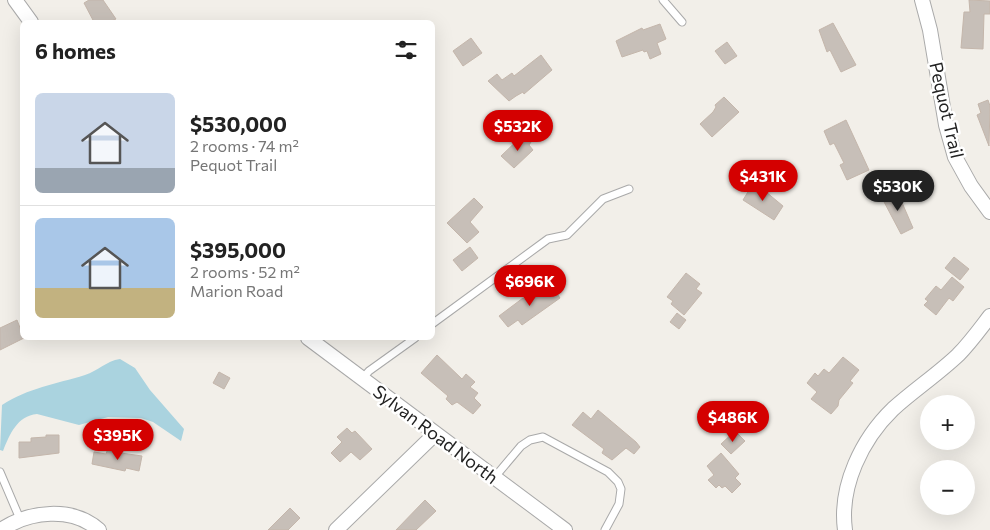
<!DOCTYPE html>
<meta charset="utf-8">
<style>
body{margin:0;font-family:Commissioner,sans-serif;background:#f2f2f2;color:#222;height:100vh;display:flex;flex-direction:column;font-size:19px;white-space:nowrap}
*{box-sizing:border-box;margin:0}
p{font-size:16px;color:#767676}
.icon{flex:none;width:28px;height:28px;fill:none;stroke:currentColor;stroke-width:2;stroke-linecap:round;stroke-linejoin:round}
.map{position:relative;flex:1;overflow:hidden}
.sheet{position:absolute;left:20px;top:20px;width:415px;height:320px;display:flex;flex-direction:column;background:#fff;border-radius:8px;box-shadow:0 5px 20px #0002}
.sheet>*{flex:none}
.buttons{position:absolute;left:920px;top:395px;display:grid;gap:10px}
.buttons a{display:grid;place-items:center;width:55px;height:55px;border-radius:50%;background:#fff;box-shadow:0 5px 20px #0002;font-size:25px}
.price{position:absolute;translate:-50% -42px;padding:0 11px;border-radius:18px;background:#d40000;color:#fff;font-size:16px;line-height:32px;filter:drop-shadow(0 1px 2px #0008)}
.price::after{content:'';position:absolute;left:50%;top:30px;width:15px;height:11px;margin-left:-8px;background:inherit;clip-path:polygon(0 0,100% 0,50% 100%)}
.price.active{background:#222;color:#fff}
ul{padding:0;list-style:none}
li{display:flex;align-items:center;gap:15px;height:125px;padding:0 15px}
li+li{border-top:1px solid #e0e0e0}
li span{display:grid;place-items:center;flex:none;width:140px;height:100px;border-radius:8px;color:#555}
li>.icon{margin-inline-start:auto}
span .icon{width:60px;height:60px;fill:#fffc;stroke-width:1}
li b{font-size:21px}
h2{display:flex;justify-content:space-between;align-items:center;height:60px;padding:0 15px;font-size:21px}
.map>svg:first-child{display:block}
.water{fill:#aad3df}
.building{fill:#c7bfb8;stroke:#c4b6ab}
.lines{fill:none;stroke-linecap:round;stroke-linejoin:round}
.service-casing{stroke:#a9a9a9;stroke-width:9}
.minor-casing{stroke:#a9a9a9;stroke-width:16}
.service{stroke:#fff;stroke-width:7}
.minor{stroke:#fff;stroke-width:14}
.labels{text-anchor:middle;dominant-baseline:central;stroke-width:5;stroke-linejoin:round;paint-order:stroke}
.street-label{font-size:18px;fill:#222;stroke:#fff}
</style>
<div class="map">
<svg width="990" height="530" viewBox="0 0 990 530">
<rect width="100%" height="100%" fill="#f2efe9"/>
<!-- water -->
<path class="water" d="M120,359L135,368L150,390L184,429L181,441L153,422L141,418L108,417L79,425L37,414C17,416 10,434 3,451L0,450L2,405C28,388 56,384 85,375C98,371 106,361 120,359Z"/>
<!-- building -->
<path class="building" d="M89,0H103L116,19L109,22H94L84,3Z
M969,0L990,1V14H984L983,49L961,48L964,12H970Z
M833,23L856,65L841,72L830,50L827,52L819,30Z
M660,24L666,39L657,43L661,54L650,59L647,51L644,52L643,50L622,57L616,41L642,28L643,30Z
M471,38L482,53L463,66L453,51Z
M727,42L737,56L725,64L715,51Z
M541,55L552,70L524,94L523,92L516,96L509,101L488,81L497,74L502,80L512,73L514,76Z
M724,97L739,112L712,137L700,124L713,112L716,107L715,105Z
M988,100L990,106L989,146L977,115L981,113L978,104Z
M846,120L869,170L847,180L840,165L844,163L834,143L830,145L824,131Z
M524,134L531,142L529,145L533,150L514,168L501,156Z
M754,182L783,206L774,220L743,200Z
M897,191L913,228L901,234L882,198Z
M474,198L483,207L470,222L479,232L467,243L447,223Z
M470,247L478,258L462,271L453,260Z
M954,257L969,269L960,280L945,268Z
M686,273L700,284L696,289L702,293L684,315L671,304L673,301L667,297Z
M952,277L964,287L953,301L949,298L936,315L924,305L928,301L925,299L936,286L941,290Z
M551,285L560,298L522,325L518,320L508,327L499,316L523,298L525,300L537,291L539,294Z
M677,313L686,320L679,329L670,322Z
M17,320L24,338L0,350V328Z
M437,355L462,379L466,374L475,382L470,387L478,393L474,398L481,405L473,414L457,402L452,405L446,399L448,396L421,373Z
M843,357L859,370L850,381L853,383L839,400L838,406L831,414L811,399L817,392L807,383L815,373L818,376L824,369L829,373Z
M219,372L230,378L224,389L213,383Z
M598,410L636,442L640,447L634,454L626,448L612,460L602,453L604,449L572,425L583,412L591,419Z
M347,428L352,433L355,431L372,449L360,460L351,452L340,462L331,453L342,442L337,437Z
M735,431L745,441L731,454L721,444Z
M46,435H59V453L19,458V442H31V438L46,437Z
M107,451L142,456L139,471L126,468L125,471L92,464L94,452L106,454Z
M721,453L739,474L735,478L741,484L732,493L725,486L722,488L719,485L716,488L708,480L714,475L707,466Z
M425,500L436,511L416,530H396Z
M290,508L300,518L288,530H268Z"/>
<g class="lines">
<!-- service casing -->
<g class="service-casing">
<path id="service" d="M663,0L682,22
M432,324L548,239L567,235L603,199L629,189
M362,379L369,371L415,338
M0,472L20,519
M494,478L521,446L530,440L543,437L608,472L618,482L621,489L619,504L605,530"/>
</g>
<!-- minor casing -->
<g class="minor-casing">
<path id="minor" d="M15,0L31,22
M922,0L930,30L946,125L955,157L971,186L990,212
M308,338L565,530
M1,530C29,511 72,506 99,530
M336,530L435,434
M845,530C839,486 862,439 893,409C914,390 938,374 958,355C970,343 980,329 990,316"/>
</g>
<!-- service -->
<use href="#service" class="service"/>
<!-- minor -->
<use href="#minor" class="minor"/>
</g>
<g class="labels">
<!-- street labels -->
<g class="street-label">
<text transform="translate(947 110) rotate(77)">Pequot Trail</text>
<text transform="translate(436 434) rotate(37)">Sylvan Road North</text>
</g>
</g>
</svg>
<div class="buttons">
<a>+</a>
<a>−</a>
</div>
<b class="price" style="left:518px;top:152px">$532K</b>
<b class="price" style="left:763px;top:202px">$431K</b>
<b class="price active" style="left:898px;top:212px">$530K</b>
<b class="price" style="left:530px;top:307px">$696K</b>
<b class="price" style="left:733px;top:443px">$486K</b>
<b class="price" style="left:118px;top:461px">$395K</b>
<section class="sheet">
<h2>6 homes<svg class="icon" aria-label="filters" viewBox="0 0 24 24"><path d="M4 7h16M4 17h16"/><circle cx="9" cy="7" r="2"/><circle cx="15" cy="17" r="2"/></svg></h2>
<ul>
<li><span style="background:linear-gradient(#c9d6e8 75%,#9aa5b1 0)"><svg class="icon" aria-label="home" viewBox="0 0 24 24"><path d="M3 11l9-7 9 7M6 9v11h12V9"/></svg></span><div><b>$530,000</b><p>2 rooms · 74 m²</p><p>Pequot Trail</p></div></li>
<li><span style="background:linear-gradient(#a9c7e8 70%,#c2b280 0)"><svg class="icon" aria-label="home" viewBox="0 0 24 24"><path d="M3 11l9-7 9 7M6 9v11h12V9"/></svg></span><div><b>$395,000</b><p>2 rooms · 52 m²</p><p>Marion Road</p></div></li>
</ul>
</section>
</div>
